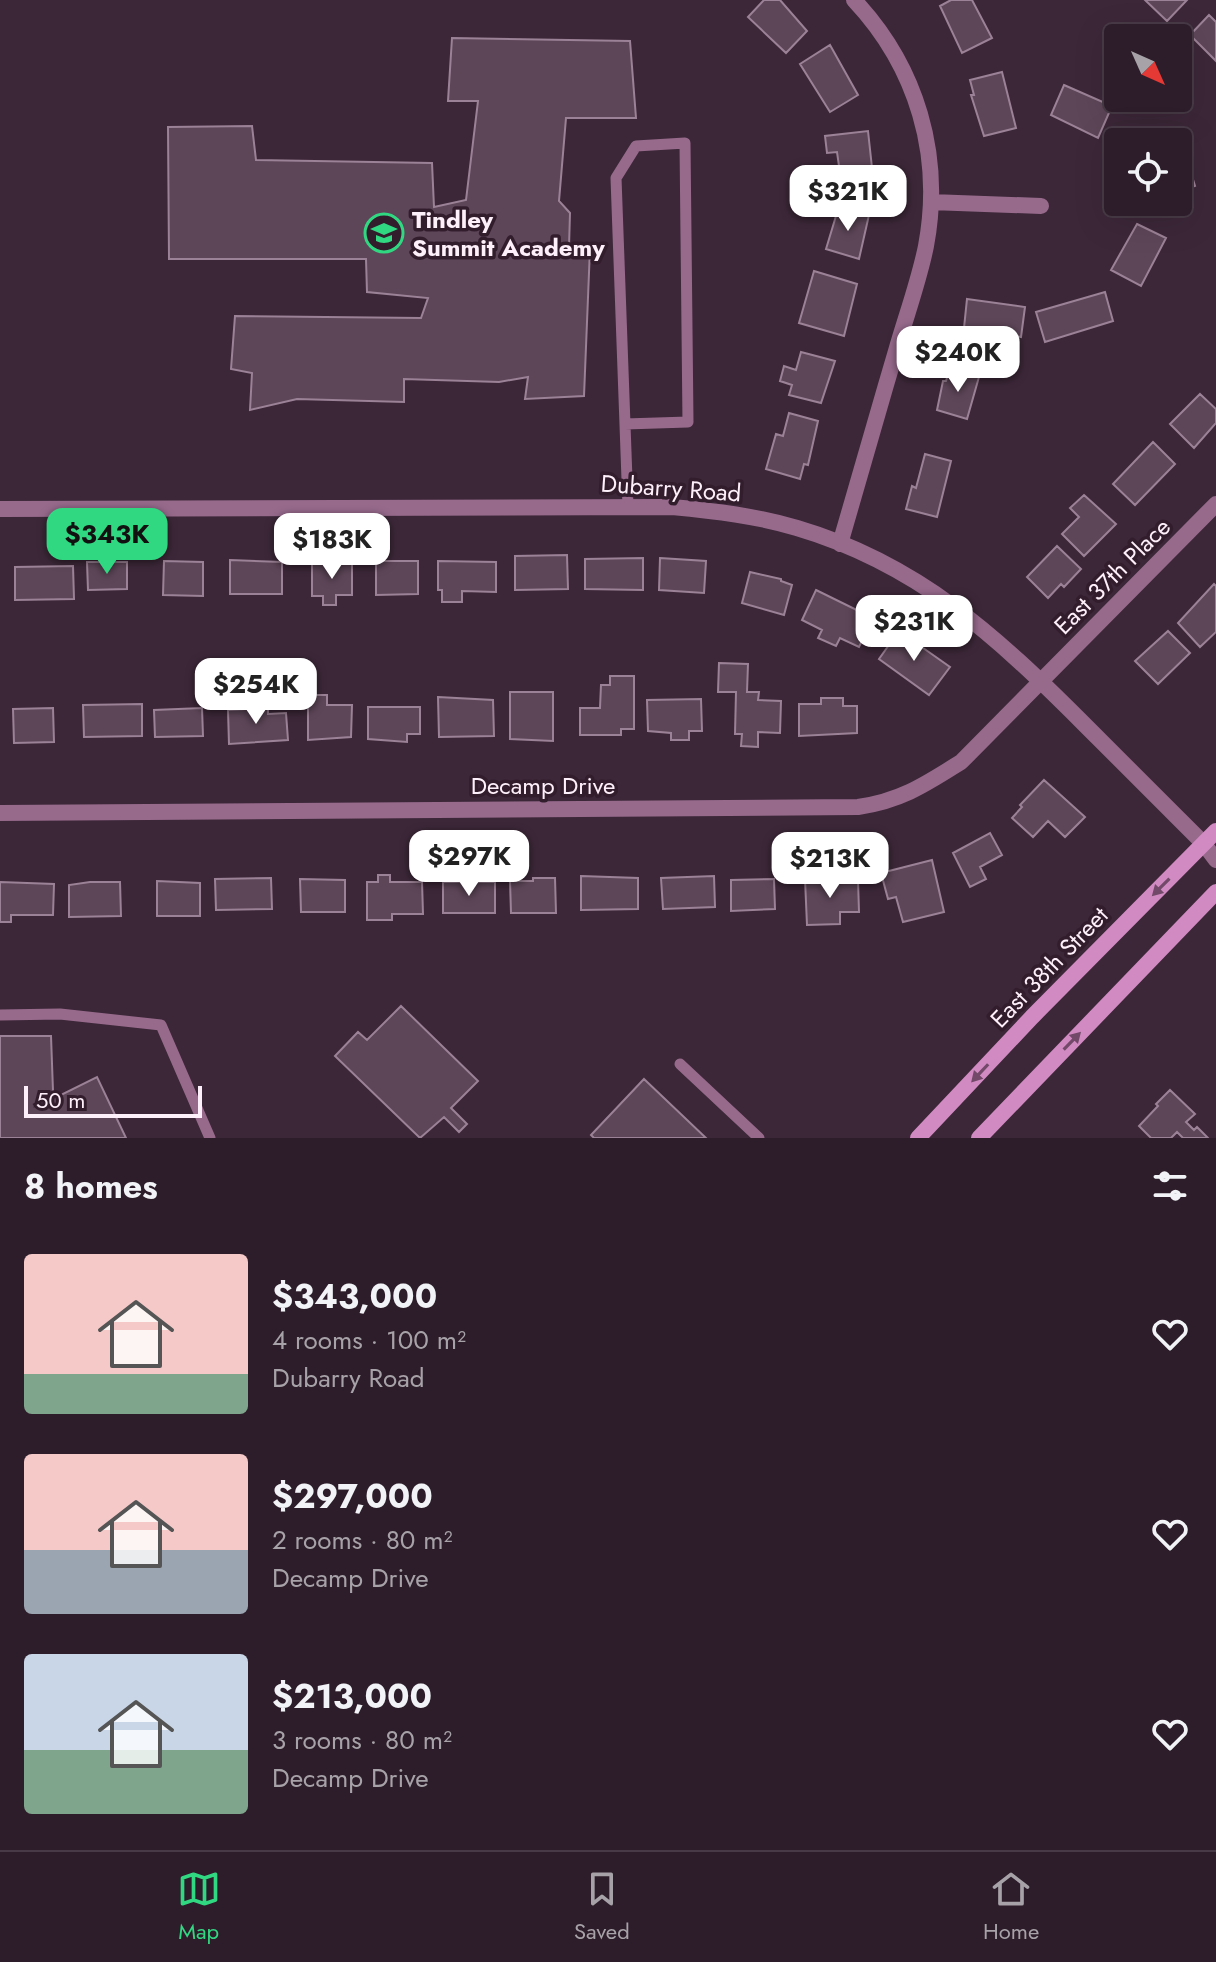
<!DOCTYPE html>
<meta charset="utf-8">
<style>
body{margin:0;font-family:Jost,sans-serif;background:#352632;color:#f1f3f6;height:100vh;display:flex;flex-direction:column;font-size:30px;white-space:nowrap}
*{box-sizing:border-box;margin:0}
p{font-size:26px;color:#a7a2a8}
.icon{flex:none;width:44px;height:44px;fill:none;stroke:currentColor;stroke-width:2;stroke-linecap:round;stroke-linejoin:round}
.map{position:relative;height:1138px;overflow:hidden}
.sheet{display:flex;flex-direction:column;background:#2d1d2a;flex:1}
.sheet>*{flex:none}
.needle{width:52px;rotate:135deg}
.tools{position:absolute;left:1104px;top:24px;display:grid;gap:16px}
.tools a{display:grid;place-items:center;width:88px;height:88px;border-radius:8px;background:#2d1d2a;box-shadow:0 8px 32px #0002,0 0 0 2px #483b47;font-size:40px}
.scale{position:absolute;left:24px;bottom:20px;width:178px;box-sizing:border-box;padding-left:8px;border:4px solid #fef0fa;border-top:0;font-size:22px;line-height:28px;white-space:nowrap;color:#fef0fa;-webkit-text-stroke:6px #321d2d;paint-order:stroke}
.price{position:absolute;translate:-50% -68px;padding:0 18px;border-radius:16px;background:#fff;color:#222;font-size:26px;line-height:52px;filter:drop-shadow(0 2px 4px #0008)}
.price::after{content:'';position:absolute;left:50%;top:48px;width:24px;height:18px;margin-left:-12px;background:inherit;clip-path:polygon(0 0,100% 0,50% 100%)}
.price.current{background:#31d882;color:#111}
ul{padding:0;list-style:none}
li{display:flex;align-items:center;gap:24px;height:200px;padding:0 24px}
li span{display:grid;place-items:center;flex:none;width:224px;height:160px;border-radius:8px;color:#555}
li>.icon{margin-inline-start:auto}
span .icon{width:96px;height:96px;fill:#fffc;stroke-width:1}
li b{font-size:34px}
h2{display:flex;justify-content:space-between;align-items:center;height:96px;padding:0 24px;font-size:34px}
.tabs{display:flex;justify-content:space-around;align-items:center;height:112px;border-top:2px solid #483b47;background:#2d1d2a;font-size:22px;color:#a7a2a8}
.tabs a{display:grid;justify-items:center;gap:4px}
.tabs .current{color:#31d882}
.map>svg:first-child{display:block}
.building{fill:#5d4658;stroke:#9c8296;stroke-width:2}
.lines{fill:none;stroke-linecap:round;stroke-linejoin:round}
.lane{stroke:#976a8c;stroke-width:11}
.street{stroke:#976a8c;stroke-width:16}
.secondary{stroke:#d18ac2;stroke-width:16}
.oneway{fill:#724969}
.labels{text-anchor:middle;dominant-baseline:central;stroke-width:7;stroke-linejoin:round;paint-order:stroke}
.poi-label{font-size:24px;font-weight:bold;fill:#fef0fa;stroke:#321d2d;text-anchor:start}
.street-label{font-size:24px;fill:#fef0fa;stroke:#321d2d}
</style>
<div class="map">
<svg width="1216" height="1138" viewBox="0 0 1216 1138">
<rect width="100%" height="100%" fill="#3c2738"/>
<!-- building -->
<path class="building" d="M764,0H780L807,31L786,53L748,17Z
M951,0H972L992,38L962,53L940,6Z
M1145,0H1187L1167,21Z
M1209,15L1216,22V61L1190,35Z
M452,38L630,41L636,118H566L559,201L570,213L569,247L590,248L584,396L525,399L528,377L499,382L404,379V402L297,399L250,410L252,373L231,369L235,316L421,318L428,298L367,292L366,259H169L168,127L252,126L256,160L432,163L434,207L466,200L478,101H448Z
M830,45L858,95L830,112L800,64Z
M1002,72L1016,128L984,136L971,95H974L970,80Z
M1064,85L1112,106L1098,138L1051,115Z
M868,131L873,177L841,180L837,152L827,153L825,136Z
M1191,173L1195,186L1178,192V177Z
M839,206L869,215L859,259L826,249Z
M1137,224L1166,238L1141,286L1111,270Z
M814,271L857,284L844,336L799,323Z
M1105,292L1113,321L1045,342L1036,312Z
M967,299L1025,307L1021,337L964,328Z
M801,352L835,361L821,403L789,395L792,385L780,381L784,366L796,370Z
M950,368L979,377L967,419L937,410L943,381H946Z
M1200,394L1216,409V423L1194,448L1170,424Z
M789,413L818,421L808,465L804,464L800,479L766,469L776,434L783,436Z
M1153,442L1175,464L1135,505L1113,484Z
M925,454L951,461L937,517L906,509L912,486L916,488Z
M1084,495L1116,524L1084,556L1062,534L1079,517L1070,508Z
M1057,546L1081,569L1064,587L1061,584L1048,598L1027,577Z
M567,555L568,589L515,590V556Z
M643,558V590L585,589V559Z
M660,558L706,561L704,593L659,590Z
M230,560L282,562V594H230Z
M164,561L203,562V596L163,595Z
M376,561H418V594L376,595Z
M438,561L496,562V592L462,591V602H442V590H438Z
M87,562H127V589L88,590Z
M312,562H352V595H336V605H323V596H312Z
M73,566L74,599L15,600V567Z
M750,572L781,579V581L792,585L784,615L742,603Z
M1214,584L1216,586V632L1200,647L1178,623Z
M816,590L873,618L859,647L840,638L836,646L818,638L822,630L802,620Z
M899,631L950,667L929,695L879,659Z
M1168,631L1190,653L1158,684L1135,661Z
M719,663L748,664L747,692H759L758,700L781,701L780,733L758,732V747L741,746L742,734H735L736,692H718Z
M610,676H634V729H621V735H580V708H600L601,685H610Z
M510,692H553V741L510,739Z
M308,695H327V705H352L351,737L308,740Z
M438,697L493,700L494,736L439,737Z
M821,698H843V706H857V733L799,736V704H821Z
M701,699L702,731H689V740H671V733L648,731L647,700Z
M142,704V736L84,737L83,705Z
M368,707H420V734H407V742L368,739Z
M53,708L54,742L14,743L13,709Z
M202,708L203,736L155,737L154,710Z
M268,708V714L286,713L288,740L229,744L228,710Z
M1044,780L1085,817L1065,837L1048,821L1033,837L1012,818L1022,807L1020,805Z
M990,833L1002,855L980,867L986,879L970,887L953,853Z
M932,860L944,912L903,922L896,897L888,899L881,873Z
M378,875H390V882H422L423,914H392V920H367V882H378Z
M581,876L638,878V909L581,910Z
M714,876L715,907L663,909L661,878Z
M271,878L272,909L216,910L215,879Z
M533,878H555L556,913H511L510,881H533Z
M836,878V881L858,880L859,912H840V924L807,925L805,879Z
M300,879L345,880V912H301Z
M774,879L775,909L731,911V880Z
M157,881L200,883V916H157Z
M0,882L54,884L53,915H11V922H0Z
M90,882H120L121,916L69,917V885Z
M443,882H495V913H443Z
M401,1006L478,1081L451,1108L467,1124L459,1132L444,1117L420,1138L335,1056L358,1032L367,1040Z
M0,1036H51L53,1091L57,1097L97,1077L126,1138H0Z
M644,1079L706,1138H594L591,1135Z
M1170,1090L1195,1114L1186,1122L1194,1130L1197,1127L1208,1138H1183L1177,1132L1171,1138H1151L1139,1126L1158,1106L1156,1104Z"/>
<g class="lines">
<!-- lane -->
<path class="lane" d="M625,424L688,422L685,143L636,146L616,178L628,507
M0,1015L60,1014L161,1025L210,1138
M680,1064L759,1138"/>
<!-- street -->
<path class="street" d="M931,202L1041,206
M0,509L672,507C715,511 757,516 797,528C919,564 997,637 1084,724C1124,764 1164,804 1204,844L1216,860
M840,544C859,479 877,415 896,351C906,316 919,281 926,246C943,155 917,67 854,0
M0,813L858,807C901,801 926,784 961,762L1216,504"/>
<!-- secondary -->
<path class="secondary" d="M918,1138L1032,1017L1216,831
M979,1138L1216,892"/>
</g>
<!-- one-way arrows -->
<defs><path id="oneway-solid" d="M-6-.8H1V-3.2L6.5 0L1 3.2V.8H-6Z" transform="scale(2)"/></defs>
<g class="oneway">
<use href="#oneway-solid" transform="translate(1161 887) rotate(135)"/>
<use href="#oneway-solid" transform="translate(1072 1041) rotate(-46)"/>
<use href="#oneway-solid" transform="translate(980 1073) rotate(133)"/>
</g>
<!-- icons -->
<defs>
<g id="school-ring" transform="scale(2)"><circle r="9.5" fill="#321d2d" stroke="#31d882" stroke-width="1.5"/><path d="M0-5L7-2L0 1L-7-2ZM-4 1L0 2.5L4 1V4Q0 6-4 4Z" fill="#31d882"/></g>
</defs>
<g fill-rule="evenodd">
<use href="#school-ring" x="384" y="233"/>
</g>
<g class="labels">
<!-- poi labels -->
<g class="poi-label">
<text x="412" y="219">Tindley<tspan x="412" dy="28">Summit Academy</tspan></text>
</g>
<!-- street labels -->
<g class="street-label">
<text transform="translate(671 488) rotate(4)">Dubarry Road</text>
<text transform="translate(1112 576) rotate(-45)">East 37th Place</text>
<text x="543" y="785">Decamp Drive</text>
<text transform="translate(1049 967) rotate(-46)">East 38th Street</text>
</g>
</g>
</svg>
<div class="tools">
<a><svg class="needle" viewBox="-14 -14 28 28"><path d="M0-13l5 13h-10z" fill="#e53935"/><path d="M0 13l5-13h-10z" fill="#a7a2a8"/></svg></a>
<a><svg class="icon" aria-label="locate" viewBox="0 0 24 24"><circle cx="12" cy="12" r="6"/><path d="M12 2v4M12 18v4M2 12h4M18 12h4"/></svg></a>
</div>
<div class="scale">50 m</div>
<b class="price" style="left:848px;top:233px">$321K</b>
<b class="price" style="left:958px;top:394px">$240K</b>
<b class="price current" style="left:107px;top:576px">$343K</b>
<b class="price" style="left:332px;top:581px">$183K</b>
<b class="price" style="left:914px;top:663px">$231K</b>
<b class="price" style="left:256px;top:726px">$254K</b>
<b class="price" style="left:469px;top:898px">$297K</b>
<b class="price" style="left:830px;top:900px">$213K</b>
</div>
<section class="sheet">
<h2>8 homes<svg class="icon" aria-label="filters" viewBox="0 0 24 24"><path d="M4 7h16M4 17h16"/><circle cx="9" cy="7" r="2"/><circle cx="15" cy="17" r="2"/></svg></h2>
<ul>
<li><span style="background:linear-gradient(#f6c9c9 75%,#7fa58c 0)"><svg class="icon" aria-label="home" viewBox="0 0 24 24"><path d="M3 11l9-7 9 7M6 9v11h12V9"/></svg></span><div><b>$343,000</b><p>4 rooms · 100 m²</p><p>Dubarry Road</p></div><svg class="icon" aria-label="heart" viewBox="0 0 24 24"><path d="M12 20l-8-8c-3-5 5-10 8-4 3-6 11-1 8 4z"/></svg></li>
<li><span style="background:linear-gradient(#f6c9c9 60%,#9aa5b1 0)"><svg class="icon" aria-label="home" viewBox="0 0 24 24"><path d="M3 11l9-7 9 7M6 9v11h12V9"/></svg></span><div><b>$297,000</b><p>2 rooms · 80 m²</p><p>Decamp Drive</p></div><svg class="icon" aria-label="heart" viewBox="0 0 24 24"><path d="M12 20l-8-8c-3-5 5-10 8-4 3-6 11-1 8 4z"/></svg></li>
<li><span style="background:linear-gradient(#c9d6e8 60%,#7fa58c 0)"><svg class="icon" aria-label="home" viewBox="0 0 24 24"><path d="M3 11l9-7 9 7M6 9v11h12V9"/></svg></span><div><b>$213,000</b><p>3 rooms · 80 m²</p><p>Decamp Drive</p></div><svg class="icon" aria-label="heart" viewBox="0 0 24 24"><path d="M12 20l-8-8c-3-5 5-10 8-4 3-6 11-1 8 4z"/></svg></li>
</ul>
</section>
<nav class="tabs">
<a class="current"><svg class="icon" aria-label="map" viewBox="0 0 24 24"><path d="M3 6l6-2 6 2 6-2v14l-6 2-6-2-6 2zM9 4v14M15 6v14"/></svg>Map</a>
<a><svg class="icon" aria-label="saved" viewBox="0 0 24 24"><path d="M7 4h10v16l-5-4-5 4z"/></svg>Saved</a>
<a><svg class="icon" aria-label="home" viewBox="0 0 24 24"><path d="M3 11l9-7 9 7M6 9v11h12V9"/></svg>Home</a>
</nav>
